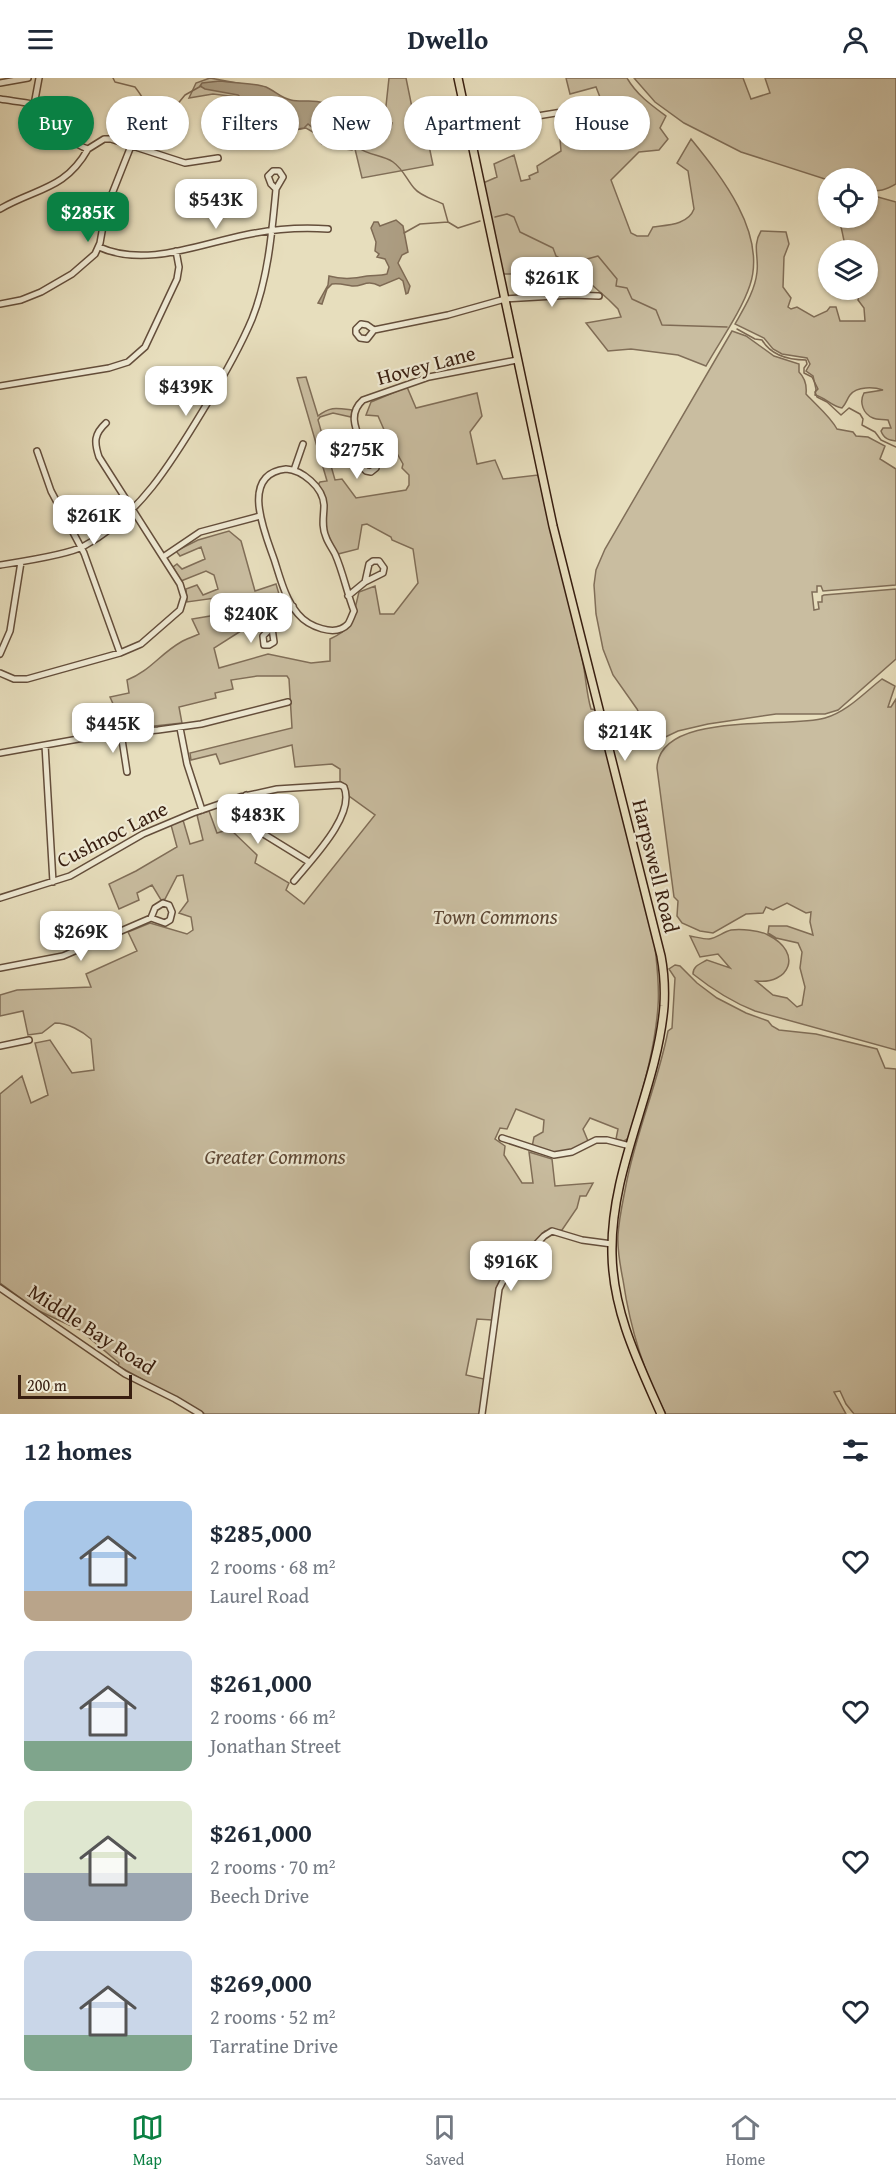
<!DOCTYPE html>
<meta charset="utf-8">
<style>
body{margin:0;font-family:"Gentium Book Plus",serif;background:#f2f2f3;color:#1f2937;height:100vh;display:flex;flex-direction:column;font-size:22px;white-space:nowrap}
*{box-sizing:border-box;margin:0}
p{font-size:20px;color:#747a83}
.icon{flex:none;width:33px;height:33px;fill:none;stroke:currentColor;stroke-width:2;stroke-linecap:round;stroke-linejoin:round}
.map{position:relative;height:1336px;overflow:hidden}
.drawer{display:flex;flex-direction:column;background:#fff;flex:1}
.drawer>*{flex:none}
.top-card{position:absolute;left:18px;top:18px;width:861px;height:54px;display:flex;gap:12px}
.tools{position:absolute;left:818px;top:90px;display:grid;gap:12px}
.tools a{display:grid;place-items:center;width:60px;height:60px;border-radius:50%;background:#fff;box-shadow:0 2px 4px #0004;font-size:30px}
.scale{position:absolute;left:18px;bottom:15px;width:114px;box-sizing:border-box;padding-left:6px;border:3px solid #381e10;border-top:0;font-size:16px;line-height:21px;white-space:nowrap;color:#381e10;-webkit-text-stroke:4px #efead4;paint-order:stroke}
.price{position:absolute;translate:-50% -51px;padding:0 14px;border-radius:12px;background:#fff;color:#222;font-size:20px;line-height:39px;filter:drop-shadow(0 2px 3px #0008)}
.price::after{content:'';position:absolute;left:50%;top:36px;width:18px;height:14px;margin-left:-9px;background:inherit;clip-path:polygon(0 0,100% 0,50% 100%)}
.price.active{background:#0b8043;color:#fff}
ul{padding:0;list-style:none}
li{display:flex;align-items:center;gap:18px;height:150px;padding:0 24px}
li span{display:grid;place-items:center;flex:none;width:168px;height:120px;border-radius:12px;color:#555}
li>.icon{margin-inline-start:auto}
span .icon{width:72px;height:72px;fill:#fffc;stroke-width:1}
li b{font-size:26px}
h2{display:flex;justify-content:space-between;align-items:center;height:72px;padding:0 24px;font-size:26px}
.pill{padding:0 21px;border-radius:27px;background:#fff;box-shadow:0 2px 4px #0004;font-size:21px;line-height:54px}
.pill.active{background:#0b8043;color:#fff}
header{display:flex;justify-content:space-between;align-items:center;height:78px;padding:0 24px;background:#fff;font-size:27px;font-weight:700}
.tabs{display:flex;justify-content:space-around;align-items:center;height:84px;border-top:2px solid #e0e1e3;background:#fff;font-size:16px;color:#747a83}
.tabs a{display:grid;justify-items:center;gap:3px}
.tabs .active{color:#0b8043}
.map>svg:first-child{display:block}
.green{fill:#c9bda0;stroke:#806e58;stroke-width:1.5}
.water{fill:#ac9d82;stroke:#7e6a54;stroke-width:1.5}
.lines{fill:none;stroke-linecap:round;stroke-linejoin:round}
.stream{stroke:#7e6a54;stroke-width:1.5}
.minor-casing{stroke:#644e3b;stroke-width:8}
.major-casing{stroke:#381e10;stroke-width:10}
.minor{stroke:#efead4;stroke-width:5}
.major{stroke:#e7debd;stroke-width:7}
.labels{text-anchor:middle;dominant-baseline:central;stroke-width:4.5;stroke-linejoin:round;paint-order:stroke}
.street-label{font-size:21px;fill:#381e10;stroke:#efead4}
.park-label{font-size:21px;font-style:italic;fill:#5c4634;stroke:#efead4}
</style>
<header><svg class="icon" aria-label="menu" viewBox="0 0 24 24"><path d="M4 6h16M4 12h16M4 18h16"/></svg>Dwello<svg class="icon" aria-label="person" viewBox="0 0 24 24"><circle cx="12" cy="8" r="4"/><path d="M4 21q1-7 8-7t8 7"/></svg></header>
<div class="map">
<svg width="896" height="1336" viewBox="0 0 896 1336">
<rect width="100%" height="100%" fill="#e7debd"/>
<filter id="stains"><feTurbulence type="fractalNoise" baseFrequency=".00333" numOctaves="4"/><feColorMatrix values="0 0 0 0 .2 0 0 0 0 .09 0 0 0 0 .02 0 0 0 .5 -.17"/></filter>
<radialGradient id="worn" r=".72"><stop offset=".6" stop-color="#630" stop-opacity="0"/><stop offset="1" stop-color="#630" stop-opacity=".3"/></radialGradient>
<!-- green -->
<path class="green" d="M210,0L253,8L261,12L340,41C346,49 362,55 371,48C377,43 380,39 388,38L386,28L389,0H406L418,59L427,58L433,87L362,100L355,71L322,66L313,54L306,50L290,53L280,61L268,60L265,45L260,35L237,19L213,16L189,20L196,5Z
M566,0H627C637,17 651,27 666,38L660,50L668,61L659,72L639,74L611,102L631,155L637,158H648L653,149C667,147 688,147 694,131L688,93L677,85L691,61C721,98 767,155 750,207C741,234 720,263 706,288L678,277L631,271L608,273L586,245L621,239L618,231L609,222L583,199L565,195L503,196L483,105L497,99L494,86L514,77L521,103L530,101L529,98L538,94L537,88L561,73L560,61L616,40L612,26L603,27L596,9L570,16Z
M634,0H743L751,21L770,15L765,0H896V106C886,112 879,114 867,112V100L828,102L741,74L684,45L655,24Z
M867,116L896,124V363C889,362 884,361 881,353L883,350H891L888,342C883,341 877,342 873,340C863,336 859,324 864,315L883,312C874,309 857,308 850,317C847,321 846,326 842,330C832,329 825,319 815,317L816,311L813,298L806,293L810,286L807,280L782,276L773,271L764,260L735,246C744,230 755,213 757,194C759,178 752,168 761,153L786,154L789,166L784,179L783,209L791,220L788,229L791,231L797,229L814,239L827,233L830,229H836L840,243H865L864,230L858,222L859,217L858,212H867V172H846L840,144V140H867Z
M732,253L746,258L774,278L799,286V294C805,300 807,307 806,316C816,327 830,338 837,351L853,354L856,358L868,359L885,368L880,381L896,391V507L823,513L821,508H817V514H812L814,532L819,531L818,524H822V518L824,517L896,511V581L838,632L825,636H776L708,646L678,653L655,664L652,663L637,631L613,597L603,571L596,536L594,507L596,492L605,471Z
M306,299L318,338C330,328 337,330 352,332L351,339L333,335L320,339L318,342L335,402L342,401L356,420L406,412L409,407V397L402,390L403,386L385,354L378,338L366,337L371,324L407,309L416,330L477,315L482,338L470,354L477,386L495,382L503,401L538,397L582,580C586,598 586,614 591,631L596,632L654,859C656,882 660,905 658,928C655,973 641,1017 629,1060L624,1063L616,1061L618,1051L590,1040L583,1051L588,1063L570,1074L550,1075L532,1069L534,1059L543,1054L544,1042L516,1031L507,1051L500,1050L495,1061L505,1068L504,1077L522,1105H533L529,1074L552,1081L555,1108L593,1105L586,1118H580L577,1130L562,1152L545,1153L499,1204L492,1242L477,1241L466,1297L484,1301L481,1336H205L118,1288L119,1285L80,1252L37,1232L0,1205V1016L22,998L31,1025L48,1017L35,965L50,962L72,995L94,992L91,961C82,953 68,945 55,945L42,955L28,957L23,933L0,938V917L17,912L91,909L86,896L137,873L128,854L150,845L187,856L193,852L191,839L179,835L188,823L183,797L177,798L165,821L161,822L152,807L137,815L139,822L119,831L109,806L136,793L177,769L171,747L183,742L190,766L203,762L197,737L209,733L217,755L230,751L257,777L255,785L289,805L286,812L304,826L375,737L349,718L347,708L340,703V691L332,686L295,689L292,667L220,686L216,676L191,682L190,675L292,650L289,601L287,598H257L231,602L233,611L215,615L216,620L179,629L182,645L145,649L132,626L114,628L110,619L129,615L127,602C150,593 160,576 181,564C186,561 193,559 199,556L192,541L210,538L215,527V520L187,524L186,511L197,507L203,517L218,511L214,497L206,493L181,503L173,489L177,486L182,491L205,481L201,469L180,478L176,473L198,462L229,453L241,463L255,513L276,506L282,526L271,541L253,526L243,539L244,551L214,570L219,590L268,576L311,585L330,583V561C354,551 353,537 359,514L375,508L380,536H394L418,505L413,471L392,462L391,459L367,446L362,447L358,471L334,477L321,450L323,427L317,408L320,404L327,403L297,300Z
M882,601L895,608L888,629H891L896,621V972L755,933C732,924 713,912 693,896C693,888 700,886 707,882L730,890L718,876L700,879L690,858C696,859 703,861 709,861C717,860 723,854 731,852C741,851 759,852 768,857C804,875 789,907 756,903L773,917L787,920L797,929L802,927L805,909L800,890L802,874L798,865L776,860L768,855L769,848H787L813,857L810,844L811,834L806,835L787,825L773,832L766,829L763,835L746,836L713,855L700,853L682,845L677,838L678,823L674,819L657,690C659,632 788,651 825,640C847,634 865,614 882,601Z
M675,887L680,888L697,905L717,920L746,935L768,943L772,948L779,952L816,956L877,971L885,990L896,991V1336H854L846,1326L840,1313L834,1314L846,1336H666C643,1294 630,1249 623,1202C620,1187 617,1172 618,1157C619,1140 623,1123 626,1107C636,1054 658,1005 668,953L672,950L675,900L669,891Z"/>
<!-- water -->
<path class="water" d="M220,3C233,5 255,5 266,9C275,13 281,20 291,22C302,25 317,20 328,27C341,35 341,49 358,54L362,50L374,49L378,42H381L384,45H392L390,53L352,72L331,69L329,65L318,61L314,51L308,46L304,50L281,54L272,62L261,32L255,28L248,27L238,17L205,11L200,8L202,5Z
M396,142L403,148L408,174L402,177L398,185L410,208L408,215L406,216L403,203L399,200L380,208C366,201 363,209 352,208C345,207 340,205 332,206L327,211L322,226L318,225L328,207L329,198C343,202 354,201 367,198C374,197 380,198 387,196L389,189L385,181L377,179L379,176L375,173L376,164L371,150L374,144H378L380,148Z"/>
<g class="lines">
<!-- stream -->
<path class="stream" d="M113,0L115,4L135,9C147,24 149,39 171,34L185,17L201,8
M358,69C366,77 383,77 393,84C403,91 407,102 414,110C420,118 435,122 443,126L448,144L458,150L480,143
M495,139L507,136L514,139L520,154L553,170L556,178L569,186L598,178L617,201L616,208L627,210L632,221L656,232L662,247L727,249
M404,155L420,146L448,144
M737,251L755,261L762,262C771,277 789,282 806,282L807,286L804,290V295L812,299L818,311L815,314L817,319L827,324L841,337L849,330L860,336L863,341L862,347L875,354L881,362L896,369"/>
<!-- minor casing -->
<g class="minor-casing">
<path id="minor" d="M0,5L28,0
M0,21C16,24 38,24 52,34C68,44 62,63 88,71L104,61H111L185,85L218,80
M34,27L39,0
M469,49L599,28
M273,93H279L283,99L276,111L271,106L268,98Z
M0,131C36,110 65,112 88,71
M99,169C145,190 200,166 245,157C273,151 300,149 328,151
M0,226L21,222L41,214L72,196L95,176L100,165L106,131L131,68
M361,246L367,247L374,252L367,261L360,260L356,255V251Z
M374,252L448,237L505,221L572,217L599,218
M0,308L109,290L128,284L145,269L177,201L179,189L176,173
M364,372C358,355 346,337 363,322L429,299L517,282
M364,372L376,385V390L371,394L366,393L362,389Z
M37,373L51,413L84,475L120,575
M286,391C302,392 323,409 324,427C324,438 321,448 326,459C328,465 332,470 335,476C343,494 347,515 354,533C352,537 350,543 348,546C335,560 308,548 298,536C285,521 280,499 274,481C265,455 239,396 286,391Z
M294,392L303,366
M163,479L200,454L260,438
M0,487C19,484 68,477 84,468C140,438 173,382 205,329C222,301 239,272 252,241C268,201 272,154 276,111
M348,518L365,504L369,486L373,483H379L384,490L383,495L365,504
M272,550L274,564L269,567H264L263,558L293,528
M0,576L10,553L21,484
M0,595L14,601H27L120,575L141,566L180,532L184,519L180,506L99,379C94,364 94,356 106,345
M180,650L187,686L202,732
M121,655L127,694
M45,667L53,804
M0,675L95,658L158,652L201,646L288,624
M246,717L258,748L262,755L309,784
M0,820L70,798L143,756L193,735L240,719L277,711L340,707L344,709C356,737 311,782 294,803
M163,825L169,827L172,834L170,842L165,845L151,840L155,830Z
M0,890L63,878L151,840
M0,968L29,962
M502,1060L554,1077L572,1074L596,1062H607L630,1068
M0,1210L125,1296L175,1321L200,1336
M482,1336L499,1211L505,1199L544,1158L552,1153L582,1162L612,1166"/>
</g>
<!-- major casing -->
<g class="major-casing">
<path id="major" d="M458,0L553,448L661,878C664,894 665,911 664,928C657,1012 610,1090 612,1176C613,1234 638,1284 661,1336"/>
</g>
<!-- minor -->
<use href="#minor" class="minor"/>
<!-- major -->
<use href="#major" class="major"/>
</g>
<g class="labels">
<!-- street labels -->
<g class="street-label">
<text transform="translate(426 287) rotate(-15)">Hovey Lane</text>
<text transform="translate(112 756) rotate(-27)">Cushnoc Lane</text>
<text transform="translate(656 788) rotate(76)">Harpswell Road</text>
<text transform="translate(92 1251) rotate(33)">Middle Bay Road</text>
</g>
<!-- park labels -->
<g class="park-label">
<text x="495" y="838">Town Commons</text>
<text x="275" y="1078">Greater Commons</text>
</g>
</g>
<rect width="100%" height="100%" filter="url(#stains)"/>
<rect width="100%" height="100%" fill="url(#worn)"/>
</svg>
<div class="tools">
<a><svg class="icon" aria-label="locate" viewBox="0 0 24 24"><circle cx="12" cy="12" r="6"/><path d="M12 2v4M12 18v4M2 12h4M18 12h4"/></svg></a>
<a><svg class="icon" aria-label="layers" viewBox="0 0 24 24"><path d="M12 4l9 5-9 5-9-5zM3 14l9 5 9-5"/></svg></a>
</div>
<div class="scale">200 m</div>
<b class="price" style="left:216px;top:152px">$543K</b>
<b class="price active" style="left:88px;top:165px">$285K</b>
<b class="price" style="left:552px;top:230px">$261K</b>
<b class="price" style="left:186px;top:339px">$439K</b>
<b class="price" style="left:357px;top:402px">$275K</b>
<b class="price" style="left:94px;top:468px">$261K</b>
<b class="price" style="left:251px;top:566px">$240K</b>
<b class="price" style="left:113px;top:676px">$445K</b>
<b class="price" style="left:625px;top:684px">$214K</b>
<b class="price" style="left:258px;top:767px">$483K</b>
<b class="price" style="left:81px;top:884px">$269K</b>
<b class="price" style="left:511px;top:1214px">$916K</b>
<div class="top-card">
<a class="pill active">Buy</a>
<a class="pill">Rent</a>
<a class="pill">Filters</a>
<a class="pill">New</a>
<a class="pill">Apartment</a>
<a class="pill">House</a>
</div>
</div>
<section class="drawer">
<h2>12 homes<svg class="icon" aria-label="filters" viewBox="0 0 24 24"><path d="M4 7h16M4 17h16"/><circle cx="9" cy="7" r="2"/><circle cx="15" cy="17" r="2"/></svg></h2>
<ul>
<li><span style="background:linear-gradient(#a9c7e8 75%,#b9a48a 0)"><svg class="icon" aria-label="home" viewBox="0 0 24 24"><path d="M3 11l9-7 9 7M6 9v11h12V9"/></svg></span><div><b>$285,000</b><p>2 rooms · 68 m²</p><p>Laurel Road</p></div><svg class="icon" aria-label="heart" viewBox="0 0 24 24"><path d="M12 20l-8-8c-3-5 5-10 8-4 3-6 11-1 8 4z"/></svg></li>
<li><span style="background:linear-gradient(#c9d6e8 75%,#7fa58c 0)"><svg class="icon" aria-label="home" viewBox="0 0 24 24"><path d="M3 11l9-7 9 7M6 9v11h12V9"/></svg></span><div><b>$261,000</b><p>2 rooms · 66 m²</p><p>Jonathan Street</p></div><svg class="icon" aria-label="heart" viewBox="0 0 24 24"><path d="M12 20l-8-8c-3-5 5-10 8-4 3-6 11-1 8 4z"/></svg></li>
<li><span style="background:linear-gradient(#dfe7d0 60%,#9aa5b1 0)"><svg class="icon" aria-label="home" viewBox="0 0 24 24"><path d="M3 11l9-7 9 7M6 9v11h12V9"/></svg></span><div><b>$261,000</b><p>2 rooms · 70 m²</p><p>Beech Drive</p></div><svg class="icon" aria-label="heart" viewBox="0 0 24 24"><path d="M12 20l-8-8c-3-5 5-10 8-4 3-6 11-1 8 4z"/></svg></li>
<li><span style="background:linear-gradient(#c9d6e8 70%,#7fa58c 0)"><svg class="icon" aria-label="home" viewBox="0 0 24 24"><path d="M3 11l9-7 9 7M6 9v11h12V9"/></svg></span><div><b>$269,000</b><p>2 rooms · 52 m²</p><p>Tarratine Drive</p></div><svg class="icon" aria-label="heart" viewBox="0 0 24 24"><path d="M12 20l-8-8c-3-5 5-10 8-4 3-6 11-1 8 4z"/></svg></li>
</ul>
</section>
<nav class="tabs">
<a class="active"><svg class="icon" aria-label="map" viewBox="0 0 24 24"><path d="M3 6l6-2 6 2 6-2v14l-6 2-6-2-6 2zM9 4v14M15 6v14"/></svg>Map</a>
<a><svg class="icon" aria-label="saved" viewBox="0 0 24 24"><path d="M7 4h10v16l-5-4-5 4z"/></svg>Saved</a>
<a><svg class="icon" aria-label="home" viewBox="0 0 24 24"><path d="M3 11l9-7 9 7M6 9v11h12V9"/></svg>Home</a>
</nav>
